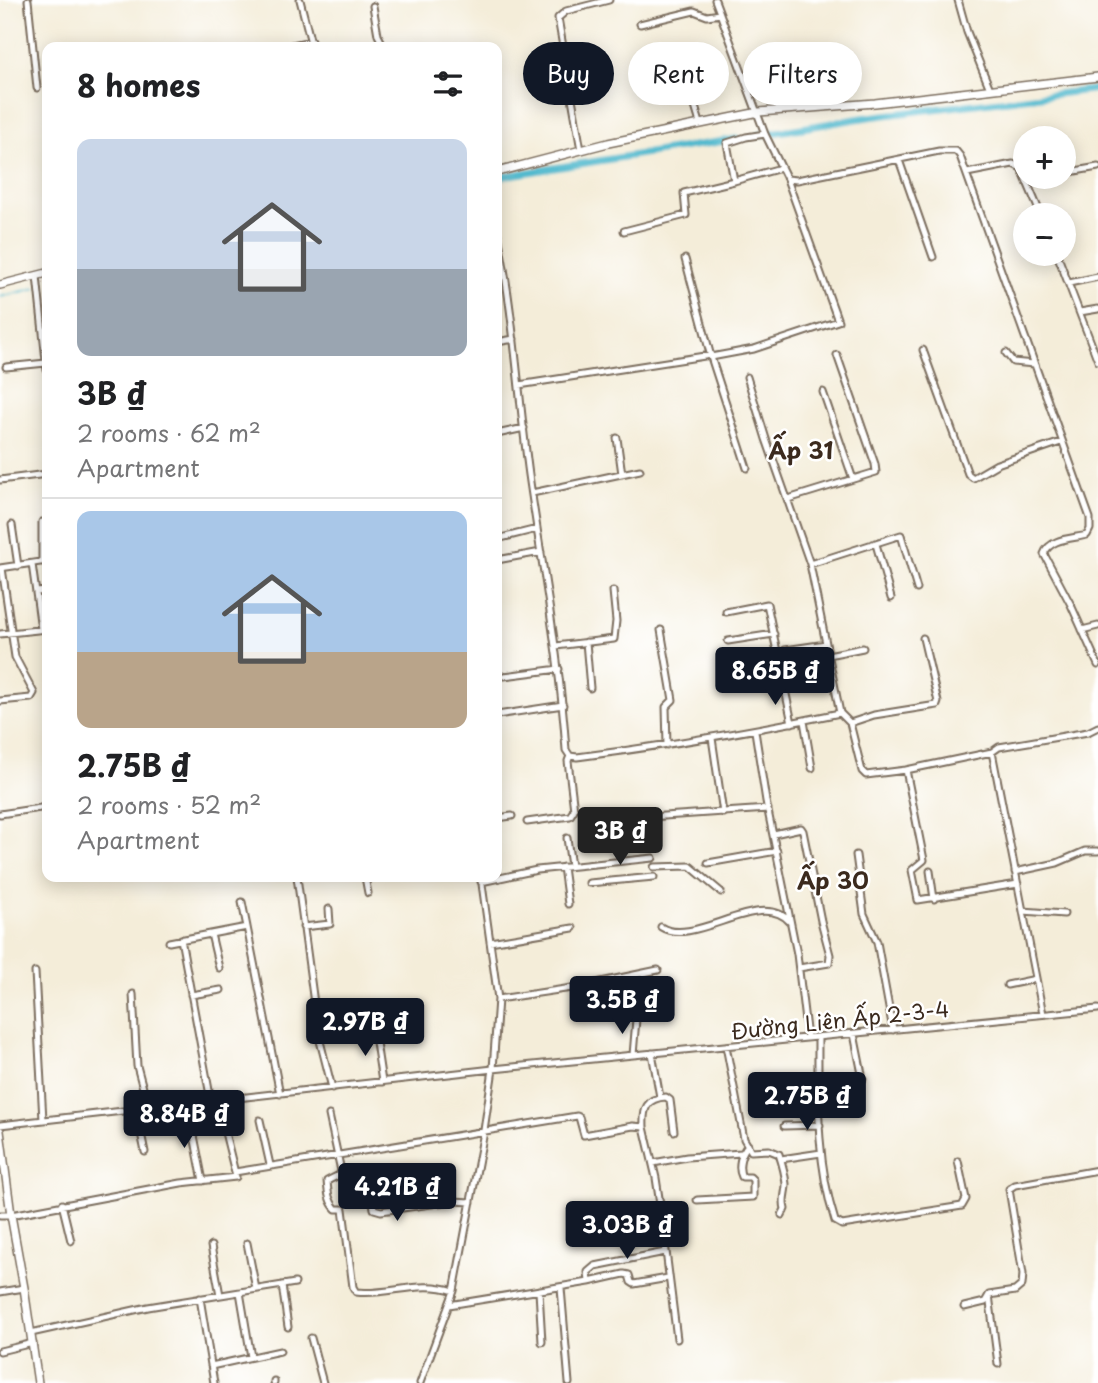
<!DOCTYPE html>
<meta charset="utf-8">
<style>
body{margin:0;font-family:"Playpen Sans",sans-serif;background:#f6f6f6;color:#202124;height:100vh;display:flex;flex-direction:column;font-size:26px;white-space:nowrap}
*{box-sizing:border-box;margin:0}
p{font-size:23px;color:#757577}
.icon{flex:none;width:38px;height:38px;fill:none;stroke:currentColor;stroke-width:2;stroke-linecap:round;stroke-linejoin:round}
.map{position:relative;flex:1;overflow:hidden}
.sheet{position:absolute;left:42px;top:42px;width:460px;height:840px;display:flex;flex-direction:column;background:#fff;border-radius:14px;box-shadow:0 4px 18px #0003}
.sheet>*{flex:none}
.top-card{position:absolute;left:523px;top:42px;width:469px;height:63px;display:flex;gap:14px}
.controls{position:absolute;left:1013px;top:126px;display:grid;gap:14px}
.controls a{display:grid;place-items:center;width:63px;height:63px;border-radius:50%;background:#fff;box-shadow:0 4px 18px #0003;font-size:35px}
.price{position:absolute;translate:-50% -60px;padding:0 16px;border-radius:7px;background:#111827;color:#fff;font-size:23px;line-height:46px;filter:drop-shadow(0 2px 4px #0008)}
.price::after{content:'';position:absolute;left:50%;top:42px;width:21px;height:16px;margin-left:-10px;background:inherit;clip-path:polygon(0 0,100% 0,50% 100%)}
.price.current{background:#222;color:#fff}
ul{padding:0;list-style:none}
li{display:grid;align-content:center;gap:14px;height:371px;padding:0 35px}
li+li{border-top:2px solid #e0e0e0}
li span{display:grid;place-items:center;height:217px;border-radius:14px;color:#555}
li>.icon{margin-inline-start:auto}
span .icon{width:126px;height:126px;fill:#fffc;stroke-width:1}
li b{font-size:30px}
h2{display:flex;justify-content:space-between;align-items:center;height:84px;padding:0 35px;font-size:30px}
.chip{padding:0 24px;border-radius:32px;background:#fff;box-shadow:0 4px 18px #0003;font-size:24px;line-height:63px}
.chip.current{background:#111827;color:#fff}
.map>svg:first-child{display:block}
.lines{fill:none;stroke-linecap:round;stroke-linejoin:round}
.stream{stroke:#51b9ce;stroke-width:2}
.canal{stroke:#51b9ce;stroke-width:7}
.minor-casing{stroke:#7c6e5f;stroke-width:9}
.tertiary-casing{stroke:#7c6e5f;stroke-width:10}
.minor{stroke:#fff;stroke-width:5}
.tertiary{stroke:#fff;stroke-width:7}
.labels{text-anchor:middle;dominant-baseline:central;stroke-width:5;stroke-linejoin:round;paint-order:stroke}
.street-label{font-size:21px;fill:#3b2a1e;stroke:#fff}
.neighbourhood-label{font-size:23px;font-weight:bold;fill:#3b2a1e;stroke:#fff}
</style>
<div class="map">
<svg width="1098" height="1383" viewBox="0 0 1098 1383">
<rect width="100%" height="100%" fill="#fff"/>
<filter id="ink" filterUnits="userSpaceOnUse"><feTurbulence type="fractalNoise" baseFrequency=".0143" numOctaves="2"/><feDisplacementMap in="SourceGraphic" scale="14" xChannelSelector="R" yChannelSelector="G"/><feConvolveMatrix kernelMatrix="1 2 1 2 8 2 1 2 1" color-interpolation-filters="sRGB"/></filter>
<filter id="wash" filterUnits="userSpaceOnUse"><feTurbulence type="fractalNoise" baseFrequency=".00686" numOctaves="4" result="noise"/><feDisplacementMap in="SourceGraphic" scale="28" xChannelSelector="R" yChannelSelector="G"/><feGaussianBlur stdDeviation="1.57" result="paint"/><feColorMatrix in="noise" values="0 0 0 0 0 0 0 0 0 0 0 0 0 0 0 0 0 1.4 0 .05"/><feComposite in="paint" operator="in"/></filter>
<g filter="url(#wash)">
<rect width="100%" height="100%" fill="#f4edd9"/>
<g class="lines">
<!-- stream -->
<path class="stream" d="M0,297L36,288"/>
<!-- canal -->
<path class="canal" d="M759,135L868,117L1098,89
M497,177L737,139"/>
</g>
</g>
<g filter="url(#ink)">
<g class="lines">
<!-- minor casing -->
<g class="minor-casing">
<path id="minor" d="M28,0L37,88
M300,0L312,47
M715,0L765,134L787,179L797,180L939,151H956L960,156L1090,518V529L1087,535C1072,539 1050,538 1044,554L1071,605L1098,665
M958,0L967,32L990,89
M373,6L378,35L384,47
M640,24L694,11L707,16L720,14
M283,47L311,41
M685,73L700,123
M581,150L558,18L566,11L609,0
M899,160L933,257
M967,173L1013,164L1021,168L1041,215
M1064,173L1098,167
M1026,179L1038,177
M734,181L781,168
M497,231C514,312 518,394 529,475C542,567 560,658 566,750L570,756L577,757C665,746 752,731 840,713L810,564L766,439L747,377
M624,231L686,215L684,193L734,181L727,143L746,137L765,134
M1057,254L1098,361
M685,259L711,357L747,468
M37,276L47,370
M1069,283L1098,277
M1080,312L1098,309
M497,342L514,339
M923,350L968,474L973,478L997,464L1061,442
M1006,353L1013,362L1034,364
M711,357L754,349L838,321L787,179
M6,367L46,363
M519,385L711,355
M823,392L853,479
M497,434L524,428
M617,438L622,474
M0,480L47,474
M532,493L640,470
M788,499L876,472L875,464L837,355
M12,525L18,566
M497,539L537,529
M876,544L891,598
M497,560L541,552
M42,562V522
M32,564L41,629
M810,564L901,535L917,589
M0,568L47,561
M36,592L47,591
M726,612L767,604L783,680
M661,630L673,700L666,707L667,745
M1082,630L1098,626
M0,634L47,629
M728,641L774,634
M586,642L590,688
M556,646L614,639L616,621L613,591
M785,650L826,644
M828,655L863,648
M504,676L559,669
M764,683L783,680L792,723
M0,701L31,698L34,693L15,657L2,568
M840,713L850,723L862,771L866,775L906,770
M497,715L563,705
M804,721L812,768
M850,723L874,715L937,705L938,702L923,638
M755,731L766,801L797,954L807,1038
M712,738L723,813
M992,752L1043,1014
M0,814L47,807
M649,817L768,809
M497,818L512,816
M527,822L570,816L574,810L568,761L570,756
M774,834L801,828L803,831L821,921L830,955L829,963L799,968
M567,838L571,866
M856,855L864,914L877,942L893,1030
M708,863L777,851
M563,867L568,904
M654,867L690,866L721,892
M930,871L934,899
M1015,872L1057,863L1085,851H1098
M297,877L318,1033L332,1088
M365,877L368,893
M481,882L537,870L653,858
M589,883L654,877
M1018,884L918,900L912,870L924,860L906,770L992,752L999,747L1088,732L1098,727
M242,902L247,927
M1023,911L1064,914
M303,927L330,924L329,909
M661,927C694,948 761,888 790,922
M211,934L219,968
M181,939L211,1101
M169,942L247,927L280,1094
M490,942L573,928
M35,972L43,1120
M1007,985L1036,979
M133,994L137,1066L148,1107
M191,995L221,990
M498,999L572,988L658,970
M374,1029L382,1082
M854,1034L863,1079
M818,1037C818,1098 816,1162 835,1221L842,1225L962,1206L966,1199L958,1161
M726,1046L744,1139L751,1151L769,1150L779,1154C782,1163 785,1174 786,1184C786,1194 782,1199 785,1209L782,1215
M652,1053L660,1097
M633,1055L636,1019
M136,1109L145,1152
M190,1115L203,1181
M329,1115L341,1171L339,1175L327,1181C328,1191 328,1201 336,1209H343L353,1287L356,1292C389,1296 421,1279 454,1291
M260,1120L270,1165
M0,1125L493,1069L1098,1009
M784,1126L820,1125
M644,1127C643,1109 646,1098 666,1097L670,1100L674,1131
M781,1159L821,1153
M653,1163L687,1157L741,1153
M235,1172L577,1116L579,1117L584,1135L633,1126L644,1127L656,1178L661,1211L609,1220
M370,1179L374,1209L381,1211L453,1201L471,1202
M697,1200L753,1197V1180L750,1177H742C737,1167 741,1153 748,1145
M62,1204L71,1241
M661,1211L677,1339
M0,1215H11L181,1183L236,1177L217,1100
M247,1243L256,1289
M211,1246L220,1295
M589,1282L624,1274L629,1275L631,1282L634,1284L668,1278
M282,1285L288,1327
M561,1288L569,1383
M539,1291L542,1342
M0,1292L24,1288
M240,1292L251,1357
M989,1295L998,1364
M200,1298L214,1383
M449,1305L589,1282L588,1272L595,1266L665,1252
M964,1307L985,1302L989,1295L1015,1291L1022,1285L1023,1274L1009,1189L1015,1185L1098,1170
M31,1333L148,1307L295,1283
M311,1338L323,1383
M0,1351L33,1343
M211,1366L280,1351
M274,1381V1383
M420,1383L454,1291L483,1137L493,1069L498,999L481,877"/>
</g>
<!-- tertiary casing -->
<g class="tertiary-casing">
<path id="tertiary" d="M497,172L608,143L759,112L875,103L1098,77
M0,285L47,273
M0,1131L11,1215L24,1288L38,1383"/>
</g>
<!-- minor -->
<use href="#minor" class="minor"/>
<!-- tertiary -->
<use href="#tertiary" class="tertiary"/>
</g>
</g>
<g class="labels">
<!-- street labels -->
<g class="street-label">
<text transform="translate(840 1019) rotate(-6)">Đường Liên Ấp 2-3-4</text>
</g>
<!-- neighbourhood labels -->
<g class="neighbourhood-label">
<text x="801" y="449">Ấp 31</text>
<text x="833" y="879">Ấp 30</text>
</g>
</g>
</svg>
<div class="controls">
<a>+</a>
<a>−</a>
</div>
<b class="price" style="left:775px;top:707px">8.65B ₫</b>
<b class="price current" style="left:620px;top:867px">3B ₫</b>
<b class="price" style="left:622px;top:1036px">3.5B ₫</b>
<b class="price" style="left:365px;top:1058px">2.97B ₫</b>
<b class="price" style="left:807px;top:1132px">2.75B ₫</b>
<b class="price" style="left:184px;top:1150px">8.84B ₫</b>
<b class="price" style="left:397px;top:1223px">4.21B ₫</b>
<b class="price" style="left:627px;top:1261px">3.03B ₫</b>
<div class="top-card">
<a class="chip current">Buy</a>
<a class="chip">Rent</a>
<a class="chip">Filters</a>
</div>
<section class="sheet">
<h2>8 homes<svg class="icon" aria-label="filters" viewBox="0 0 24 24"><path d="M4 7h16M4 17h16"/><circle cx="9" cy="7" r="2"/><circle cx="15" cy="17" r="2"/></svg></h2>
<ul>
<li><span style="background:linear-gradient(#c9d6e8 60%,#9aa5b1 0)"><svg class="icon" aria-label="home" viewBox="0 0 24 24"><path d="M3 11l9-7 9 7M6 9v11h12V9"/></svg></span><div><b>3B ₫</b><p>2 rooms · 62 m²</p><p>Apartment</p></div></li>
<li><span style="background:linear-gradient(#a9c7e8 65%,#b9a48a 0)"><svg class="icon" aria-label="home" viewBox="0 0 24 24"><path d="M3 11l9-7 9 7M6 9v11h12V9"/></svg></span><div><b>2.75B ₫</b><p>2 rooms · 52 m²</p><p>Apartment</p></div></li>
</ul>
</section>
</div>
